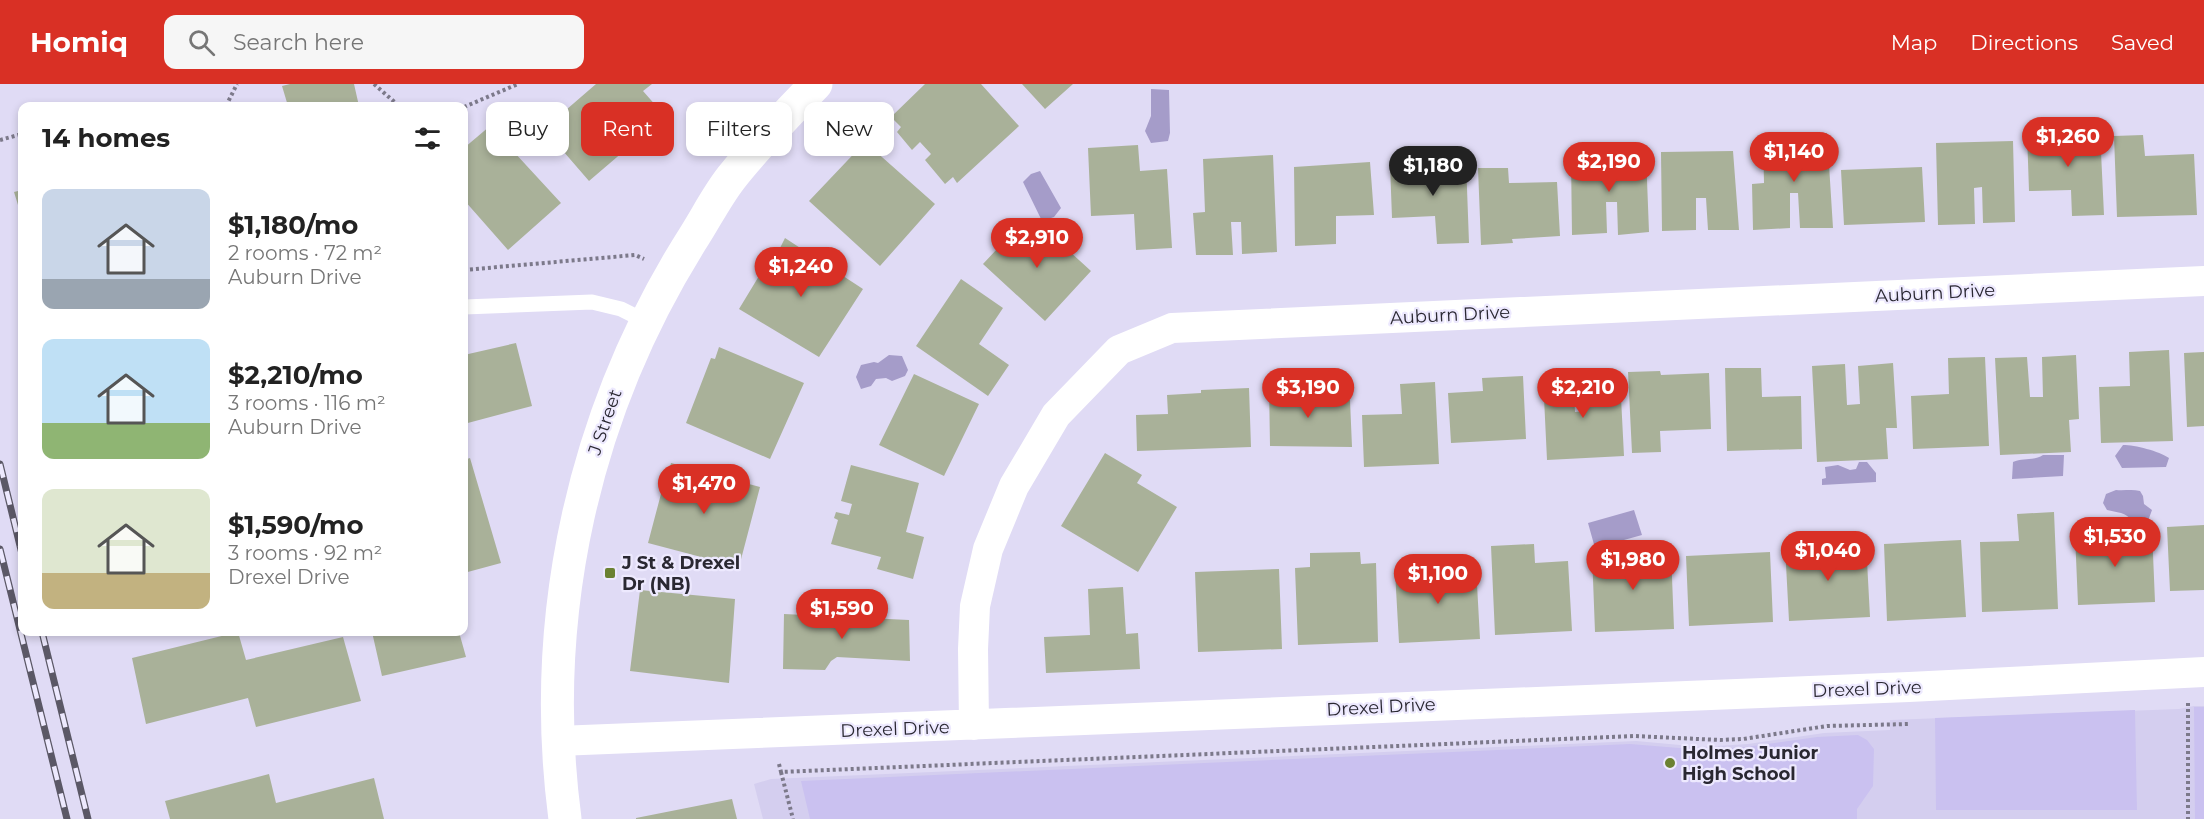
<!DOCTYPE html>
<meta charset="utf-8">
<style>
body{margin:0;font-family:Montserrat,sans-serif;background:#f6f6f6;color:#222;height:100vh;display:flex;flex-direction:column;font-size:22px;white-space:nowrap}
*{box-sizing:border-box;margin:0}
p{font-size:20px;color:#767676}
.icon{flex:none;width:33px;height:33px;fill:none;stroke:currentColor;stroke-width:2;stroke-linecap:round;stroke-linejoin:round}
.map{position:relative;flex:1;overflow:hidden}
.drawer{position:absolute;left:18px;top:18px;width:450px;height:534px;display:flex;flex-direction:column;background:#fff;border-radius:12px;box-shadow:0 3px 9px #0003}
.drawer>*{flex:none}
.guide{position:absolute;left:486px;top:18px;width:570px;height:54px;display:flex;gap:12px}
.price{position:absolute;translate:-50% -51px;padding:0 14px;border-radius:21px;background:#d93025;color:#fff;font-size:20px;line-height:39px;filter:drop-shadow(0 2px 3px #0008)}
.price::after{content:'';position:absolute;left:50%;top:36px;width:18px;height:14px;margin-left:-9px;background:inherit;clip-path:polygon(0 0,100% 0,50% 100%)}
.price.on{background:#222;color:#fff}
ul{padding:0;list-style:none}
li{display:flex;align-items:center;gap:18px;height:150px;padding:0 24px}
li span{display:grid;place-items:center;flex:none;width:168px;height:120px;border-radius:12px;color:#555}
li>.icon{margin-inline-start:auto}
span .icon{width:72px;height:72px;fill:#fffc;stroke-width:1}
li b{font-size:26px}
h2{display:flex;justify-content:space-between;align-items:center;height:72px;padding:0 24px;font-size:26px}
.chip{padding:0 21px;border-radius:12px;background:#fff;box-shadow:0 3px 9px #0003;font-size:21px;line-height:54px}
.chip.on{background:#d93025;color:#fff}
header{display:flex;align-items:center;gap:36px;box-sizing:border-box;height:84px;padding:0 30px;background:#d93025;color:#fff}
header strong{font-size:28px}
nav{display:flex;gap:33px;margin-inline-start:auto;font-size:21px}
.search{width:420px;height:54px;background:#f6f6f6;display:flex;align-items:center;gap:15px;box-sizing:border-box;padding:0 21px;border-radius:12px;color:#767676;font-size:22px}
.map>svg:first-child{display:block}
.built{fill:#d4ceef}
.green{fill:#cac1f0}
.water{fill:#a59cc9}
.building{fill:#a9b199}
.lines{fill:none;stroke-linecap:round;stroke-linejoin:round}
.path{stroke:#7c798a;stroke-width:4;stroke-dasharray:3 3;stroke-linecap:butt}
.service{stroke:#fff;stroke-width:15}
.minor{stroke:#fff;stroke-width:30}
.tertiary{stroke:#fff;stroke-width:33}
.rail-casing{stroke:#5b5866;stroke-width:7}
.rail{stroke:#ede9fe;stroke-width:4.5;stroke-dasharray:14;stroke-linecap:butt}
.poi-dot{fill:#6b8132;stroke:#ede9fe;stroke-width:2}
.labels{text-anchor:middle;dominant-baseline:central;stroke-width:4.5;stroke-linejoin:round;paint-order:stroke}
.street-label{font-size:18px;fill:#2a2832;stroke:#ede9fe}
.poi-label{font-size:18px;font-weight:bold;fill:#2a2832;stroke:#ede9fe;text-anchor:start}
</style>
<header>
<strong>Homiq</strong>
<div class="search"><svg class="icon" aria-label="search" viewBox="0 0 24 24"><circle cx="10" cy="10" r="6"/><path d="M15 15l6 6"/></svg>Search here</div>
<nav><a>Map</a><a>Directions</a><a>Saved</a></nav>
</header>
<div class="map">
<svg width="2204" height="735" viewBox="0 0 2204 735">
<rect width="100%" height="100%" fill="#e0dbf5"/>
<!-- built -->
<path class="built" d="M2194,622H2204V735H763L754,700L771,695L1636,657L1702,663L1748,660L1824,649L1890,646V636L2179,625Z"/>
<!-- green -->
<path class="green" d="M2194,623H2204V735H2195Z
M2135,626L2137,726H1936L1935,634Z
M1858,651L1867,656L1874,665L1873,702L1857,725V735H810L801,697L1630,660L1704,666L1745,663L1817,653Z"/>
<!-- water -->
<path class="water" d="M1151,5L1169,6L1170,49L1168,57L1151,59L1145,47L1151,32Z
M1040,87L1061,124L1054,133L1042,137L1023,98L1031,90Z
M889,271L902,272L908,286L905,292L892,297L886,294L876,295L871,302L861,305L856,293L861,281L874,278L878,279Z
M2123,361C2135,361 2159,367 2169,374L2166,383L2122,384L2115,372Z
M2043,371H2064L2063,392L2012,395L2013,378C2024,373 2035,377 2043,371Z
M1859,378H1867L1876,389V398L1822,401V395L1826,394L1825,383L1838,381L1850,386L1856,385Z
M2116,406C2124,407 2132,405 2140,407L2143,412L2144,420L2152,426L2148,437C2132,442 2133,433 2121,429C2116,428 2112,427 2107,426L2103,419L2106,410Z
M1634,426L1642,451L1595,464L1588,439Z"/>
<!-- building -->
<path class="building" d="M290,0H354L359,22H288L282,2Z
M596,0H652L643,7L665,32L589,97L544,45Z
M925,0H981L1019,42L957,99L953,93L945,100L925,76L931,70L920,58L912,66L897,48L901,43L891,33Z
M1022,0H1073L1045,25Z
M490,42L561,119L508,166L464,116V64Z
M2100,47L2104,131L2072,132L2071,106L2029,107L2027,49Z
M1827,49L1833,144H1800L1798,109H1790V144L1753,146L1752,100L1764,99L1763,53Z
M2143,51L2145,72L2194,70L2197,131L2117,133L2114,52Z
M2013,57L2015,138L1983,139L1982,103L1974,104L1975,140L1938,141L1936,59Z
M865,58L935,120L880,182L809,117Z
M1138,61L1140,87L1167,85L1172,164L1136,166L1134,130L1091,132L1088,64Z
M1733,67L1739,146H1708L1706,114H1696V146L1662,147L1661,68Z
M1646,70L1649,148L1618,151L1617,118H1606L1607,149L1572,151L1571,73Z
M1273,71L1277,168L1242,170L1241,138H1231L1233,171H1196L1193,129L1205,128L1203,75Z
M1466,77L1469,159L1437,160L1435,132L1392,134L1390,80Z
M1370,78L1374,131L1336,132V160L1295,162L1294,83Z
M1922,83L1925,138L1844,141L1841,86Z
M1478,84H1508L1509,99L1557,98L1560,152L1512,155L1513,159L1481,161Z
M22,106V134L14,108Z
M1034,135L1091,187L1045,237L983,180L1012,149L1017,153Z
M785,154L863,205L819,273L739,225L776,164L779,166Z
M961,195L1003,224L979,260L1009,281L988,312L916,262Z
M516,259L532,322L464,340V271Z
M719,263L804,299L770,375L686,339L711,274L715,275Z
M2169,266L2173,357L2101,359L2099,303L2130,302L2129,268Z
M2204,268V342L2187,343L2184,269Z
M2076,271L2079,335L2069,336L2071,368L2000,371L1995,274L2027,273L2030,313H2043L2042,273Z
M1985,273L1989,362L1913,365L1911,312L1949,310L1948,274Z
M1893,279L1897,344H1886L1888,375L1817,378L1812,282L1845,280L1847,321L1860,320L1858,282Z
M1725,284H1761L1762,313L1801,312L1802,365L1727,367Z
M1660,287L1661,291L1709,289L1711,345L1660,347L1661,368L1632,369L1628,288Z
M914,290L979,320L944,392L879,361Z
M1523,292L1526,355L1451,359L1448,309L1483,307L1482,294Z
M1573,292L1575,328L1585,327L1584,297L1620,294L1624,372L1547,376L1543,293Z
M1435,298L1439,380L1364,383L1362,331L1402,330L1400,300Z
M1269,302H1317L1318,317L1350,316L1352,363L1270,362Z
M1249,304L1251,363L1137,367L1136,331L1168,330L1167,311L1201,309V306Z
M1105,369L1142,391L1137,399L1177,423L1138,488L1061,442Z
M470,374L501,479L464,489V376Z
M671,379L760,403L739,483L648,459L666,391L668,392Z
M851,381L919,399L906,448L924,453L913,495L877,485L881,473L831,460L838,436L834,434L836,428L849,431L852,420L841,417Z
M2054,428L2058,525L1982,528L1980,458L2019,457L2017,430Z
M2204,441V506L2170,507L2167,443Z
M2152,446L2155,518L2078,521L2075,450Z
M1961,456L1966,533L1887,537L1884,460Z
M1866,458L1870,533L1789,537L1785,462Z
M1534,460L1535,479L1568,477L1572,547L1495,551L1491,462Z
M1671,467L1674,545L1595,548L1592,469Z
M1360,468L1361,480L1376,479L1378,558L1298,561L1295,484L1310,483V469Z
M1770,468L1773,538L1689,542L1686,472Z
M1476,482L1480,555L1399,559L1395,487Z
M1279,485L1282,565L1198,568L1195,488Z
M1123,503L1126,550L1138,549L1140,585L1046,589L1044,553L1090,551L1088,505Z
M640,506L735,515L729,599L630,587Z
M784,530L909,536L910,577L837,573L831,577L825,586L783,585Z
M238,548L246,576L343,553L361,617L256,643L248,614L146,640L132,574Z
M372,548H459L466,573L382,592Z
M269,690L276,719L374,694L384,735H170L165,717Z
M732,715L737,735H636V734Z"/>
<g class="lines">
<!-- path -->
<path class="path" d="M374,0L399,22
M226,22L237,0
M464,23L518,0
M0,56L22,50
M464,186L635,171L644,175
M2188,619V735
M779,680L781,688L1634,652L1720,656L1743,655L1827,642L1909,640
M781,688L793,735"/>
<!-- service -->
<path class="service" d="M464,223L592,218L621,225L645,237"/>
<!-- minor -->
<path class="minor" d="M974,641L973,565L975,522L988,465L1014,402L1056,331L1119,266L1172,244L2204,197
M558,657L1909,603L2204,588"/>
<!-- tertiary -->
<path class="tertiary" d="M565,735C538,531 584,325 695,151C707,132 717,112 731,94C757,61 787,30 816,0"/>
<!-- rail casing -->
<g class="rail-casing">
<path id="rail" d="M0,380L22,470
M0,465L67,735
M42,548L88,735"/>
</g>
<!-- rail -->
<use href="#rail" class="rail"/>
</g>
<!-- markers -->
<g class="poi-dot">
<rect x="604" y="483" width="12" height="12" rx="3"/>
<circle cx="1670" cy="679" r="6"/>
</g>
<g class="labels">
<!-- street labels -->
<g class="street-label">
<text transform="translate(1935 209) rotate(-3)">Auburn Drive</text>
<text transform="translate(1450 231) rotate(-3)">Auburn Drive</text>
<text transform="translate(605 338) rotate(-71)">J Street</text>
<text transform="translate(1867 605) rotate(-2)">Drexel Drive</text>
<text transform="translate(1381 623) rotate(-3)">Drexel Drive</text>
<text transform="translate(895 645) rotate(-2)">Drexel Drive</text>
</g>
<!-- poi labels -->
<g class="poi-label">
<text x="622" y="479">J St &amp; Drexel<tspan x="622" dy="21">Dr (NB)</tspan></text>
<text x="1682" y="669">Holmes Junior<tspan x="1682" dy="21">High School</tspan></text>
</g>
</g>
</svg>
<b class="price" style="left:2068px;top:84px">$1,260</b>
<b class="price" style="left:1794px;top:99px">$1,140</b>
<b class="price" style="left:1609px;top:109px">$2,190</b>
<b class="price on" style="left:1433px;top:113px">$1,180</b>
<b class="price" style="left:1037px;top:185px">$2,910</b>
<b class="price" style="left:801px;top:214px">$1,240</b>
<b class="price" style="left:1308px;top:335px">$3,190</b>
<b class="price" style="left:1583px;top:335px">$2,210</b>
<b class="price" style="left:704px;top:431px">$1,470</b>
<b class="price" style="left:2115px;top:484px">$1,530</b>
<b class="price" style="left:1828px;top:498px">$1,040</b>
<b class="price" style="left:1633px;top:507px">$1,980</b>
<b class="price" style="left:1438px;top:521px">$1,100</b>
<b class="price" style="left:842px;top:556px">$1,590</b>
<div class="guide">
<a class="chip">Buy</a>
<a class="chip on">Rent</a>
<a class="chip">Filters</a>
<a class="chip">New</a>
</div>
<section class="drawer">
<h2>14 homes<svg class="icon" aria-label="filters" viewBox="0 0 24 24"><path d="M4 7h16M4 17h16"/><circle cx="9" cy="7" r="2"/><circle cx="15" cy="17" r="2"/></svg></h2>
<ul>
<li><span style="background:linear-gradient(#c9d6e8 75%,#9aa5b1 0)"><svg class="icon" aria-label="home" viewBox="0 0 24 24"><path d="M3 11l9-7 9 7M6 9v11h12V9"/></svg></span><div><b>$1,180/mo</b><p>2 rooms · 72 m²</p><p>Auburn Drive</p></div></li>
<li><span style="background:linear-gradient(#bfe0f5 70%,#8fb573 0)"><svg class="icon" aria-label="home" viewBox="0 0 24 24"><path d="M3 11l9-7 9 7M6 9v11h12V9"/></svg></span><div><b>$2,210/mo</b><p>3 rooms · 116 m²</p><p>Auburn Drive</p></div></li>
<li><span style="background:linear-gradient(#dfe7d0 70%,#c2b280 0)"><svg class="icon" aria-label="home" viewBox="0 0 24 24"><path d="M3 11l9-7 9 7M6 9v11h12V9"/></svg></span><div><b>$1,590/mo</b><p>3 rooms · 92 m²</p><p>Drexel Drive</p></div></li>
</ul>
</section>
</div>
